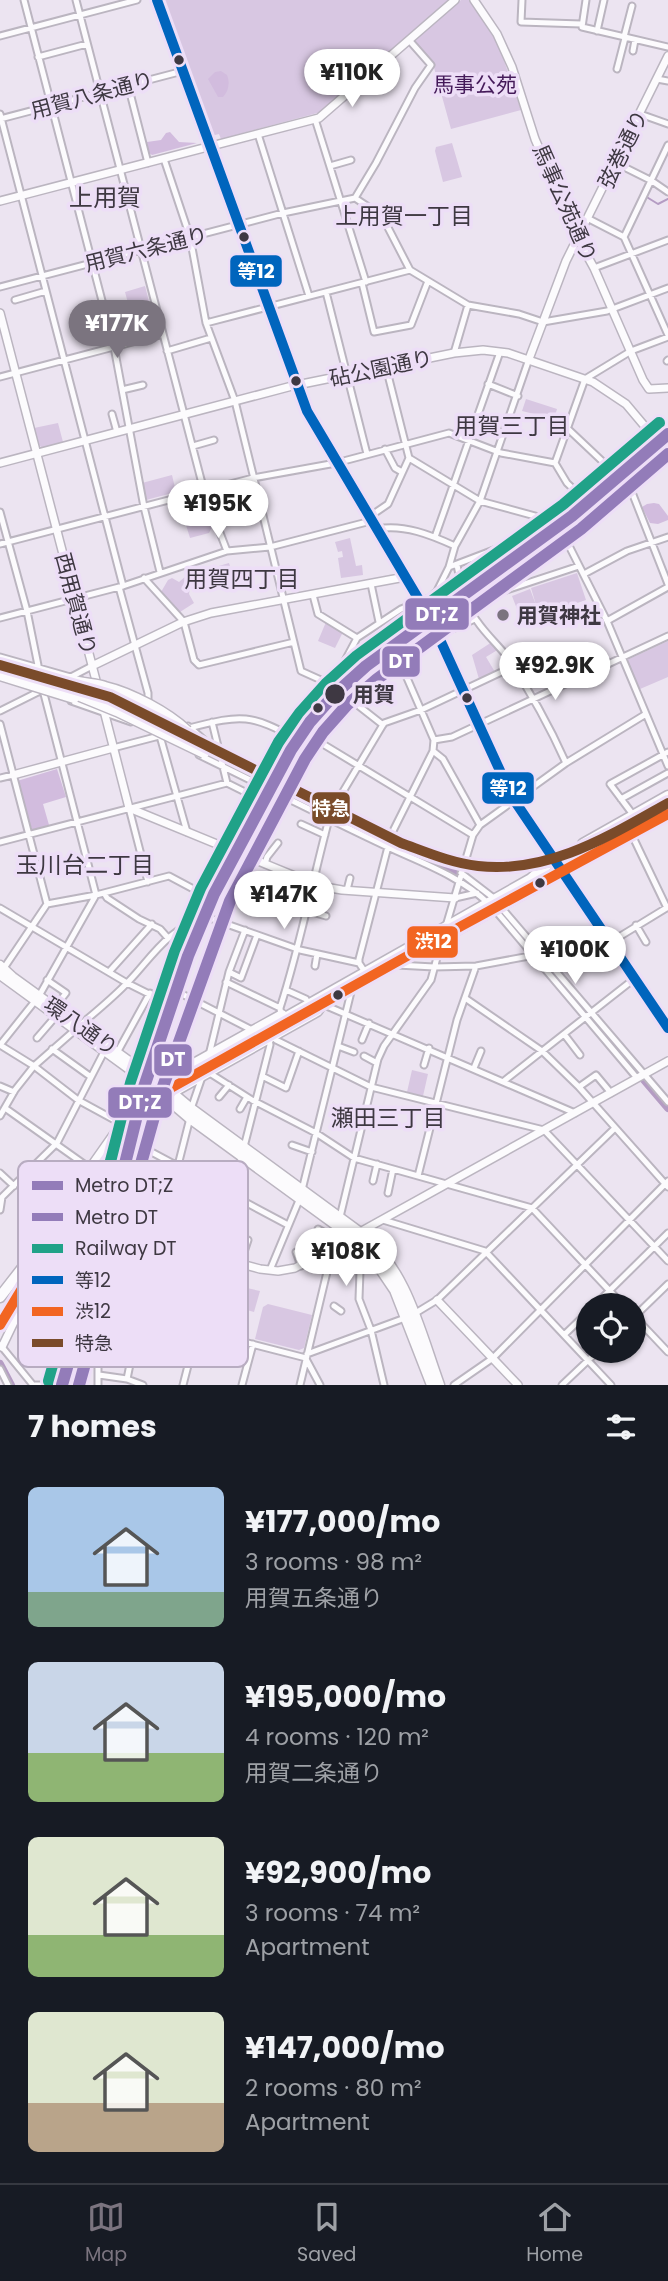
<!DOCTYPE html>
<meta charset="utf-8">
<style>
body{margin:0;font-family:Poppins,"Noto Sans JP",sans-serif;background:#20242c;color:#f1f3f6;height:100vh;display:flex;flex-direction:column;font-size:26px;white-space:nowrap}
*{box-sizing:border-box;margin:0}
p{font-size:23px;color:#9ea1a6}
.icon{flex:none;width:38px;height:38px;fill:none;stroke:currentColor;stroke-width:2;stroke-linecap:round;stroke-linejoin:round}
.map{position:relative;height:1385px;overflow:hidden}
.details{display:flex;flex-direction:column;background:#171b24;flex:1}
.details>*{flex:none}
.controls{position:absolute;left:576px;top:1293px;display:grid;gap:14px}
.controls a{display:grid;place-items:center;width:70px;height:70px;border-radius:50%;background:#171b24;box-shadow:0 2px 5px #0004;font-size:35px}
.price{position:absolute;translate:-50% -60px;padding:0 16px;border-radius:24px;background:#fff;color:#222;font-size:23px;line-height:46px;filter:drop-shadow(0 2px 4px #0008)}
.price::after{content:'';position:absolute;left:50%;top:42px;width:21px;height:16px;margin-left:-10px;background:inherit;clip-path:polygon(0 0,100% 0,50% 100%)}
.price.active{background:#7b747f;color:#fff}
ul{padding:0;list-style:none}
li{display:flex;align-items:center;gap:21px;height:175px;padding:0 28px}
li span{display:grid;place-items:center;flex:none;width:196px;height:140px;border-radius:10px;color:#555}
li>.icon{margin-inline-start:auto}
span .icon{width:84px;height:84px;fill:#fffc;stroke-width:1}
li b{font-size:30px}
h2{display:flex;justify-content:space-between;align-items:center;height:84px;padding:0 28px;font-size:30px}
.tab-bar{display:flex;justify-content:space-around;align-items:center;height:98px;border-top:2px solid #363941;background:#171b24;font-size:19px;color:#9ea1a6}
.tab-bar a{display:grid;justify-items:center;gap:4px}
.tab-bar .active{color:#7b747f}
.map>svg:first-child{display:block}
.green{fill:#d8c7e2}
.forest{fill:#d2bcde}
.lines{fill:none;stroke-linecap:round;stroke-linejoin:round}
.stream{stroke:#b49cc3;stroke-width:2}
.river{stroke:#b49cc3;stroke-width:8}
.highway-tunnel{stroke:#c9c2ce;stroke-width:10;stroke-dasharray:10 5;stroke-linecap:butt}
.street-casing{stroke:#bbb5c0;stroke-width:9}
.secondary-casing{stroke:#bbb5c0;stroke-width:10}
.primary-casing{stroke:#bbb5c0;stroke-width:11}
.highway-casing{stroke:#bbb5c0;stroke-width:13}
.street{stroke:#fcfbfd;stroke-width:5}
.secondary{stroke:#fcfbfd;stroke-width:7}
.primary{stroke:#fcfbfd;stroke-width:8}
.highway{stroke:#fcfbfd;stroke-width:10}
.highway-bridge-casing{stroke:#bbb5c0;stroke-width:13;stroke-linecap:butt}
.highway-bridge{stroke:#fcfbfd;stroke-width:10}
.bus-1-casing{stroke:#eddef7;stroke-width:16}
.bus-2-casing{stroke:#eddef7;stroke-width:16}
.bus-3-casing{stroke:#eddef7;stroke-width:16}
.bus-1{stroke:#0065bd;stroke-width:10}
.bus-2{stroke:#f26522;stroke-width:10}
.bus-3{stroke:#7a4b2a;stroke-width:10}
.rail-1-casing{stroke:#eddef7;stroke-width:18}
.rail-1{stroke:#20a288;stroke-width:12}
.metro-1-casing{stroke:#eddef7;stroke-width:18}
.metro-2-casing{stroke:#eddef7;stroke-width:18}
.metro-1{stroke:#937cb9;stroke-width:12}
.metro-2{stroke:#937cb9;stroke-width:12}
.bus-dot{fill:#3e3842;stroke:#eddef7;stroke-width:2.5}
.poi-dot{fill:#7b747f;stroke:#eddef7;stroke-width:2.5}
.labels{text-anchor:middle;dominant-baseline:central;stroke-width:7;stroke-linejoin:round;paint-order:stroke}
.park-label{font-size:21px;fill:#441a59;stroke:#eddef7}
.street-label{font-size:21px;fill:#3e3842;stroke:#eddef7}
.poi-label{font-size:21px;font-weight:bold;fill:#3e3842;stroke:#eddef7;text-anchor:start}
.stop-label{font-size:21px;font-weight:bold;fill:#3e3842;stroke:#eddef7;text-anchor:start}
.neighbourhood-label{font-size:23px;fill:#3e3842;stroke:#eddef7}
.quarter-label{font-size:24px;fill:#3e3842;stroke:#eddef7}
.key{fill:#eddef7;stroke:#b8acc1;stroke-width:2}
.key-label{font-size:19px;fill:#3e3842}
.line-badge{stroke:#eddef7;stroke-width:2.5}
.badge-label{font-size:19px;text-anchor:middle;font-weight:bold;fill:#fff}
</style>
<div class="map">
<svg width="668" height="1385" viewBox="0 0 668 1385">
<rect width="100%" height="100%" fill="#ece4f1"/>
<!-- green -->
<path class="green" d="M162,0H449L321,112L221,139L219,134L211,136Z
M461,0H470L499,46L521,110L451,129L433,64L412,40Z
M452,143L462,177L443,182L435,151L436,147Z
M145,286L151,309L131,314L125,292Z
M151,310L157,332L137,338L131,315Z
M526,399L557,409L554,419L522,411Z
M58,423L63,442L43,448L38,445L34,428Z
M172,475L176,492L146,500L142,483Z
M203,498L213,525L209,533L190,538L182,512L186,511L184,504Z
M350,538L356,566L362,565L363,575L341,578L338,558L343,557L342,551L338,552L335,542Z
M229,563L233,576L229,587L212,582V568Z
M577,573L586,600L522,622L512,596L530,589L536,605L531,588Z
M186,576L189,577L187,586L190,587L189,594L194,603L180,612L161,592L168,580L172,578L179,582Z
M326,622L343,632L335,648L318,641Z
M668,641V677L640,689L627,660Z
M492,642L499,649L486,657L495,672L479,679L472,655Z
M412,1070L428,1074L423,1096L407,1092Z
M238,1286L260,1291L254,1312L233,1306Z
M268,1304L312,1315L304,1348L299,1350L255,1339L263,1307Z
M229,1340L250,1346L244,1367L223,1361Z"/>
<!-- forest -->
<path class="forest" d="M221,71L227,75C230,82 229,91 223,97H218L208,79L215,72Z
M170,132L179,142L197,143L152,155L148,152L147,142L161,140L166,133Z
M654,503L659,504L668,516V520L658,524L650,523L642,507L647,504Z
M57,769L66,797L43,804L49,825L32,830L17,781Z"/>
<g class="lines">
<!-- stream -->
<path class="stream" d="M645,196L658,204L668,199"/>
<!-- river -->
<path class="river" d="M419,854L458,875
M500,911L668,1108
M0,1364L11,1385"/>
<!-- highway-tunnel -->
<path class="highway-tunnel" d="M162,1095L180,1082L245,1046
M140,1112L164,1088"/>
<!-- street casing -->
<g class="street-casing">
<path id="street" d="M24,0L114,347L144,507L160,572
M76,0L204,491L227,551
M522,0L521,22L581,24
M586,0L582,27L668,47
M597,31L604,0
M0,36L137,0
M624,37L632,6
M633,51L635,40
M38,57L87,44
M617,69L625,38
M657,79L668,81
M128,85L148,163
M0,114L123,586
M640,114L668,124
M0,119L183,71
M315,119L366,282
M258,134L309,296
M164,159L190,237L206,323L235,401L301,671L332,685L383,725
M616,163L652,181L668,192
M330,166L351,160
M355,198L382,216L410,270L468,305L519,314L543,322L607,311L668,288
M589,219L624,237L668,335
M624,237L668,145
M594,268L668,240
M362,283L374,332L411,325L428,281
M0,287L283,213L355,198L376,163L415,88L431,65L409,40
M326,292L367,454
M15,300L46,291
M206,323L410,270
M167,351L211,338
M454,353L468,305
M667,361L668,360
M386,367L409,458L480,501L557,522L607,621L668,766
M0,377L163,334
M488,384L518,396
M122,390L143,385
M112,414L117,432
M566,427L619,477
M193,446L214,440
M385,449L395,468L402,472
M624,472L668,584
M588,503L567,483L555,463L585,379L631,351L668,337
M0,512L27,611L43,690L96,895L39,996L0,1045
M369,517L388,504L409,458
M377,529C404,524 431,535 455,546
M435,537L500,352
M0,544L253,478L336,463L449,433L501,453L555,463
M457,565C461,584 464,605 477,621C485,633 496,643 505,654C529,689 549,725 566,763
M449,567L455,546L480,501L529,359
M584,574L627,551L668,537
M144,578L184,622L194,660L199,665L294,642
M371,584L379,622
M119,587L148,693V699
M313,595L318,614L357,638
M467,603L579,566
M0,618L123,586L227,551L270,547L371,521
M607,621L668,587
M439,635L475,619
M0,657L81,680
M69,678L92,666
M332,685L357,638L401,609L430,598L437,591L449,567L499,548L549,534
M71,701L131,722
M0,711L44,689
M212,722L227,783
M0,724L47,904L4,968
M188,726L204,740
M189,728C244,714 249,714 299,740
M303,732L473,835
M160,736L187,832
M434,740L452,737L668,636
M113,748L163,735
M433,751L443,759L480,825
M199,755C259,784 318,814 377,842C416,861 456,873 488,903
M0,778L13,775
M621,799L668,773
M129,808L148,882
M332,810L384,723L421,710L512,667
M634,816L610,784L668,752
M301,824L325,835
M632,835L667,908
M0,842L227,783L265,802
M265,864L267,857L278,843
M461,873L495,899
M347,890L350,878
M104,893L107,898L139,919L160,929L168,938
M455,898L477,893
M325,899L327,888
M47,904L96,895L169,876L212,899
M500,906L668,1102
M0,908L127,983L173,1006
M305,910L326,916
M495,910L637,1078
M204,916L300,950L359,963
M636,925L646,942
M446,926L473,835L480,825L566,763L646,714
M397,965L434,967L476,966L605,942L614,940L668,907
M315,966L317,954
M109,972L152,924
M229,972L241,978L257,935
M365,972L359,963V959L391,835L433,751L434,740L394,648
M47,980L66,993L55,1007
M226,982L280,1008
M286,990L306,999L308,1003
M178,992L250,1029L252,1032
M465,998L542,1051L579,1087L668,1187
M322,1004L575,1113
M281,1016L280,1008C300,947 312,882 329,819
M80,1025C97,1011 114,997 129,981C151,958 169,927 203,920
M564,1034L580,1055
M274,1036L276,1040L371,1087L544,1130L668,1261
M37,1038L56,1016
M362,1040L369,1023
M0,1045L34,1066L78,1100L122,1124
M160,1045L194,1063
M338,1046L354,1052
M52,1049L91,1077
M118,1051L150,993
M209,1055L229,972L245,930
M364,1056L377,1063
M424,1065L429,1048
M474,1068L481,1051
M208,1072L252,1100L316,1133L354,1158L532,1208L624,1306
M262,1076L286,1088L299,1051
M504,1081L634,979
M0,1086L14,1092
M579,1087L596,1075L611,1093
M219,1097L229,1085
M5,1108L91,1169
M191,1109L202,1077
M240,1109L247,1097
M0,1116L15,1090L34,1066L75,1030
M129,1140L288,1225
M292,1145L312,1152
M244,1147L270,1045L269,1039
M0,1173L14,1186
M418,1176L457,1020L476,966
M373,1181L377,1164
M302,1190L352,988
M388,1193L393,1169
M0,1210L2,1197L57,1143L105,1050
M166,1215L184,1220
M340,1217L378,1059L384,1046L431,980L442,939
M383,1220L485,1251L611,1385
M318,1229L335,1239
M361,1243L359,1299L371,1330L384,1385
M313,1246L320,1250L322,1255
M188,1250L196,1220
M296,1252L301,1266
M240,1264L248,1240
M270,1270L300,1198
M129,1281L132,1266
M26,1293L44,1308L77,1307L90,1274L101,1231L104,1228L110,1229
M93,1303L306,1358
M98,1304V1385
M334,1306L341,1311
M594,1306L668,1233
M414,1314L437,1300L614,1129
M634,1316L668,1352
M634,1317L668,1284
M564,1335L588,1312
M2,1347L33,1385
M307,1354L405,1318
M306,1359L320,1385
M0,1369L8,1385
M99,1375L127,1379L143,1385
M127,1379L140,1315L190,1118
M35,1385H51
M72,1385L127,1166L132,1145L129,1140
M183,1385L242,1155
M242,1385L253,1344
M300,1385L338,1226
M454,1385L493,1358L668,1181
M562,1385L598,1351"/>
</g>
<!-- secondary casing -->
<g class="secondary-casing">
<path id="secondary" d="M157,0L307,411L431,620L512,797L668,1028
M474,0L497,34L512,67L535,139L578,239L594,268L643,380L649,389L668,388
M0,201L319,118L455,0
M0,313L98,688
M529,359L566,261L668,56
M0,463L292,386L454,353L483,350L508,353L593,382L626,404L658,442
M521,541L528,543V549
M92,666L183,622L211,613L405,577
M102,703L129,808L319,886L342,890L455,898
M13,775L113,748
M145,1078L153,1066L203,920L212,899L319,707L337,689L571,520L668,434
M110,1229L260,1269L278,1271L295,1268L668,1061
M437,1300L518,1385
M0,1346L2,1347L27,1295"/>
</g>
<!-- primary casing -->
<g class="primary-casing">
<path id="primary" d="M0,965L13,977L161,1084
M0,975L155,1088"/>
</g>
<!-- highway casing -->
<g class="highway-casing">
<path id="highway" d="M583,844L668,796
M349,989L668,814
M278,1022L531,879L554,859
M161,1084L191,1109L360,1233C406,1268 420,1333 439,1385
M155,1088L190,1118L338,1226L368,1250L395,1290L432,1385
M133,1106L145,1079
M50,1232L52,1224L128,1116L155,1088L185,1069L282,1015
M58,1236L64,1231L160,1099L317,1011L322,1004
M0,1297L53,1229
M0,1325L60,1232"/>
</g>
<!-- street -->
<use href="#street" class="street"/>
<!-- secondary -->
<use href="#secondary" class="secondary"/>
<!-- primary -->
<use href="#primary" class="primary"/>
<!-- highway -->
<use href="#highway" class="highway"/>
<!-- highway-bridge casing -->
<g class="highway-bridge-casing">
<path id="highway-bridge" d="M0,665L110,697L401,843C515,893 568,860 668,803
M0,675L74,698
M78,682C87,684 96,684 105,687C131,693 168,713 187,731
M68,691L117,711L204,753"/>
</g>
<!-- highway-bridge -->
<use href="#highway-bridge" class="highway-bridge"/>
<!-- bus-1 casing -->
<g class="bus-1-casing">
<path id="bus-1" d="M157,0L307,411L431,620L512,797L668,1028
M299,740L317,709L332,693L431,620"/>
</g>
<!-- bus-2 casing -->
<g class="bus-2-casing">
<path id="bus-2" d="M0,1325L29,1277L58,1236L60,1229C95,1180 127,1130 171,1088L443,936L668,814"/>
</g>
<!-- bus-3 casing -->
<g class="bus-3-casing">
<path id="bus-3" d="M0,665L110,697L401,843C426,852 451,863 478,866C549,874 609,836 668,803"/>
</g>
<!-- bus-1 -->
<use href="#bus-1" class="bus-1"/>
<!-- bus-2 -->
<use href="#bus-2" class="bus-2"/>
<!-- bus-3 -->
<use href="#bus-3" class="bus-3"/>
<!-- rail-1 casing -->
<g class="rail-1-casing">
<path id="rail-1" d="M49,1381L105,1184L131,1083L175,952L201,889L279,742L300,713L326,684L357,656L563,505L659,423"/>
</g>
<!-- rail-1 -->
<use href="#rail-1" class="rail-1"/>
<!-- metro-1 casing -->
<g class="metro-1-casing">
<path id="metro-1" d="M62,1385L119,1188L144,1087L188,956L214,894L291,750L310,722L335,694L366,666L572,516L668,434"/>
</g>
<!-- metro-2 casing -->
<g class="metro-2-casing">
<path id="metro-2" d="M79,1385L161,1092L230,901L305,759L323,732L347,705L377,679L581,529L668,454"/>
</g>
<!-- metro-1 -->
<use href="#metro-1" class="metro-1"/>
<!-- metro-2 -->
<use href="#metro-2" class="metro-2"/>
</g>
<!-- markers -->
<g class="bus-dot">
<circle cx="179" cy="60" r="6"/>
<circle cx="244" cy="237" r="6"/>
<circle cx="296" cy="381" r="6"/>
<circle cx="335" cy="694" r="11"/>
<circle cx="467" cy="698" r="6"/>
<circle cx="318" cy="708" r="6"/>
<circle cx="540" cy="883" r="6"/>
<circle cx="338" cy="995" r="6"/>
</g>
<circle class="poi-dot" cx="503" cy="615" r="7"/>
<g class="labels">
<!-- park labels -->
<g class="park-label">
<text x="475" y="84">馬事公苑</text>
</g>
<!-- street labels -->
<g class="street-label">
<text transform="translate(92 95) rotate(-15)">用賀八条通り</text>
<text transform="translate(623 149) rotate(-64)">弦巻通り</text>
<text transform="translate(565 203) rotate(66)">馬事公苑通り</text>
<text transform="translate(146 249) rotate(-14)">用賀六条通り</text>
<text transform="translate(381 368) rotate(-12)">砧公園通り</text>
<text transform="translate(76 604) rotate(75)">西用賀通り</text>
<text transform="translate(81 1026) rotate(35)">環八通り</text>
</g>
<!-- poi labels -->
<g class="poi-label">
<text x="517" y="615">用賀神社</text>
</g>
<!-- stop labels -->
<g class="stop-label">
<text x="353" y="694">用賀</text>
</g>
<!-- neighbourhood labels -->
<g class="neighbourhood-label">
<text x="404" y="216">上用賀一丁目</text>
<text x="512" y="426">用賀三丁目</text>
<text x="242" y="579">用賀四丁目</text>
<text x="85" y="865">玉川台二丁目</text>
<text x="388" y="1118">瀬田三丁目</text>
</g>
<!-- quarter labels -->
<g class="quarter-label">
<text x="105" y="197">上用賀</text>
</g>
</g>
<!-- legend -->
<rect x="18" y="1161" width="230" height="206" rx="10" class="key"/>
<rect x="32" y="1181" width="31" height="9" fill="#937cb9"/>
<rect x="32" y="1213" width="31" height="8" fill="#937cb9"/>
<rect x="32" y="1244" width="31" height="9" fill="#20a288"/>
<rect x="32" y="1276" width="31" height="8" fill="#0065bd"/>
<rect x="32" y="1307" width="31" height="9" fill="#f26522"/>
<rect x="32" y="1339" width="31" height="8" fill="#7a4b2a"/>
<g class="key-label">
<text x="75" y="1192">Metro DT;Z</text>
<text x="75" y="1224">Metro DT</text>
<text x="75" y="1255">Railway DT</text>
<text x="75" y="1287">等12</text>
<text x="75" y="1318">渋12</text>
<text x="75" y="1350">特急</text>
</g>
<g class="line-badge">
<rect x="229" y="254" width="54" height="34" rx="7" fill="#0065bd"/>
<rect x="404" y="597" width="66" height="34" rx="7" fill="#937cb9"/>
<rect x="381" y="645" width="40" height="33" rx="7" fill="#937cb9"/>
<rect x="481" y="771" width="54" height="34" rx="7" fill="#0065bd"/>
<rect x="311" y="791" width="40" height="34" rx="7" fill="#7a4b2a"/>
<rect x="406" y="925" width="53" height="34" rx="7" fill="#f26522"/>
<rect x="153" y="1043" width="40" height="34" rx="7" fill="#937cb9"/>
<rect x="107" y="1086" width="66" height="33" rx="7" fill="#937cb9"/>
</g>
<g class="badge-label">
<text x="256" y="278">等12</text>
<text x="437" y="621">DT;Z</text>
<text x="401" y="668">DT</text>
<text x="508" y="795">等12</text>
<text x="331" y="815">特急</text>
<text x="433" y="948">渋12</text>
<text x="173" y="1066">DT</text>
<text x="140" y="1109">DT;Z</text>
</g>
</svg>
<div class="controls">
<a><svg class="icon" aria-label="locate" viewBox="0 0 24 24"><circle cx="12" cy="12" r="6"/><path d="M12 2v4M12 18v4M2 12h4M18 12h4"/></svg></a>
</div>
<b class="price" style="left:352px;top:109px">¥110K</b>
<b class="price active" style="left:117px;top:360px">¥177K</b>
<b class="price" style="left:218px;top:540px">¥195K</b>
<b class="price" style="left:555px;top:702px">¥92.9K</b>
<b class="price" style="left:284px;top:931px">¥147K</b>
<b class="price" style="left:575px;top:986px">¥100K</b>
<b class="price" style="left:346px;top:1288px">¥108K</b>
</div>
<section class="details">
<h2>7 homes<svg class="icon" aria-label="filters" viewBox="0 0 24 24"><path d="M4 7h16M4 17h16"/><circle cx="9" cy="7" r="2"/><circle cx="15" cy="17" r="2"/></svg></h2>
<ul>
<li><span style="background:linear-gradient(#a9c7e8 75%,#7fa58c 0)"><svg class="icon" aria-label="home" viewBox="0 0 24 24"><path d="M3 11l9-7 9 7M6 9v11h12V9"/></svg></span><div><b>¥177,000/mo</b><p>3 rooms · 98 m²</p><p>用賀五条通り</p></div></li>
<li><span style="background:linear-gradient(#c9d6e8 65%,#8fb573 0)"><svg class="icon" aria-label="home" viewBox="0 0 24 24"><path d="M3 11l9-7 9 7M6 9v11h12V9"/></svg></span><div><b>¥195,000/mo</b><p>4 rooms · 120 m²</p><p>用賀二条通り</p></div></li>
<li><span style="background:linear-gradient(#dfe7d0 70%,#8fb573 0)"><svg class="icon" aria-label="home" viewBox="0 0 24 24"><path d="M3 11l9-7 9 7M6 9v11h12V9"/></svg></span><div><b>¥92,900/mo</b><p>3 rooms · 74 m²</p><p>Apartment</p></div></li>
<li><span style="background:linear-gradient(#dfe7d0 65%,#b9a48a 0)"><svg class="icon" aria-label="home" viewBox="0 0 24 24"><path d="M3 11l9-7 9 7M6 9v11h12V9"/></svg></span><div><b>¥147,000/mo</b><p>2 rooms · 80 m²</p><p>Apartment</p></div></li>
</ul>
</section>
<nav class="tab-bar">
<a class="active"><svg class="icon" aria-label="map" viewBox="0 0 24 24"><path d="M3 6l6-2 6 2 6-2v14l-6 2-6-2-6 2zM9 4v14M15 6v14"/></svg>Map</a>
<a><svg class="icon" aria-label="saved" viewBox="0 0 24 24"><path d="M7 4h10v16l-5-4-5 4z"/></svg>Saved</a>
<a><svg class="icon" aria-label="home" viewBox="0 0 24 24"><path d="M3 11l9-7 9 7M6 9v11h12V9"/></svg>Home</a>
</nav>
